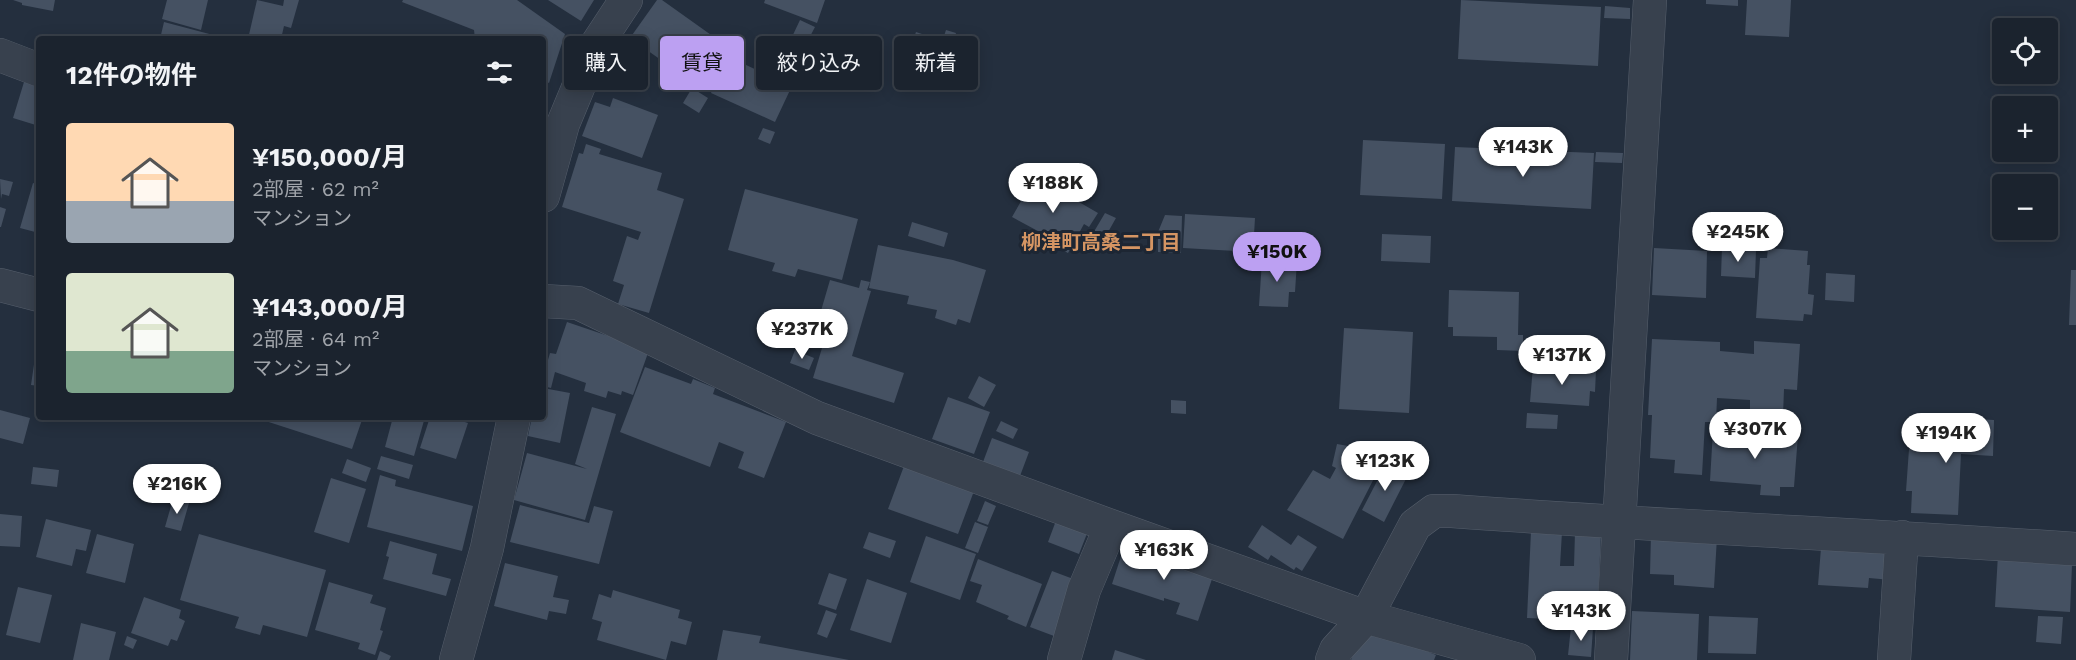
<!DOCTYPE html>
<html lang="ja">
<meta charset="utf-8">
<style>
body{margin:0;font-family:"Work Sans","Noto Sans JP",sans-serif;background:#282f3a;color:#f1f3f6;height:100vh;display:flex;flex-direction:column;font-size:22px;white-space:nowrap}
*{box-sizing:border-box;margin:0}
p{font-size:20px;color:#a0a4aa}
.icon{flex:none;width:33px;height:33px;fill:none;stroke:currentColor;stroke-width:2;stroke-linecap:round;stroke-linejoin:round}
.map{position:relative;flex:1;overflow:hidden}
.details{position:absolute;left:36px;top:36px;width:510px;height:384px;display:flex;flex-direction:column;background:#1b232e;border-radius:6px;box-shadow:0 3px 15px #0003,0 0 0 2px #39404a}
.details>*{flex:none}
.top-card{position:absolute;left:564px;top:36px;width:570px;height:54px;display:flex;gap:12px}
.buttons{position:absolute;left:1992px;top:18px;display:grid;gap:12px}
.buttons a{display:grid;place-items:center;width:66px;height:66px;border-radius:6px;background:#1b232e;box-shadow:0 3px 15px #0003,0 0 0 2px #39404a;font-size:30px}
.price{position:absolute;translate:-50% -51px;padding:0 14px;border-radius:21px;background:#fff;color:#222;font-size:20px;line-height:39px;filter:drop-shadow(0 2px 3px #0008)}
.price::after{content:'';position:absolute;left:50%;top:36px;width:18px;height:14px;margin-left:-9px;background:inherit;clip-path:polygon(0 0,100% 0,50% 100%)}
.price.on{background:#bca0f2;color:#111}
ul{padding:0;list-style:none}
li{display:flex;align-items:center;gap:18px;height:150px;padding:0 30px}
li span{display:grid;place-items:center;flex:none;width:168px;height:120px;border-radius:6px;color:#555}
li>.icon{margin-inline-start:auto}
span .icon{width:72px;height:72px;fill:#fffc;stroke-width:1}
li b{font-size:26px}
h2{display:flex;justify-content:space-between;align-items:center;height:72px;padding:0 30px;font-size:26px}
.chip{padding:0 21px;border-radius:6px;background:#1b232e;box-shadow:0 3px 15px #0003,0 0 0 2px #39404a;font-size:21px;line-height:54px}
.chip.on{background:#bca0f2;color:#111}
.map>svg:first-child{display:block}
.building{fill:#455162}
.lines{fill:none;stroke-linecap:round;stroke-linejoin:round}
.minor-casing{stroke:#565f6c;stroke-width:34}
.minor{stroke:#38414e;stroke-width:33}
.labels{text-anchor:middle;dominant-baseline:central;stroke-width:6;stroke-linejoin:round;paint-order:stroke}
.neighbourhood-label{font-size:20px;font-weight:bold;fill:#d59563;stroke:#1d2633}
</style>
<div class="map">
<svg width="2076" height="660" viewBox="0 0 2076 660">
<rect width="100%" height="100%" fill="#242f3e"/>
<!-- building -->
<path class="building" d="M13,0H55L53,11L22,5V3Z
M167,0H208L201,30L162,19Z
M257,0L283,6L284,0H299L291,28L284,26L281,39H248Z
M403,0H517L565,34L549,83L543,80V39H475L474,30L402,2Z
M548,0H594L581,21Z
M657,0H662L728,47L699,87L630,38Z
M765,0H825L817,23L764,3Z
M1461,0L1601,7L1598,66L1458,59Z
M1706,0H1738V6L1706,4Z
M1747,0H1791L1789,37L1745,35Z
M1605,6L1630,8V19L1604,18Z
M800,20L815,27L805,46L791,39Z
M164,22L217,36L216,39H160Z
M946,30L956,33L942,80L915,72L926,37L942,42Z
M916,32L925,35L912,72L903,69Z
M727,56L761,72L763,66L788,77L785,85L791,88L775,122L711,93Z
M24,82L39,86V126L13,118Z
M692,88L708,98L699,113L683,103Z
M613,98L658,115L642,158L582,136L595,102L610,107Z
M763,128L775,132L770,144L758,139Z
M1363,140L1445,144L1442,199L1360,195Z
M586,144L601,149L599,154L662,173L657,190L684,199L649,313L618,304L624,285L613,281L627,236L638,240L641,232L562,207L579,153L583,154Z
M1455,147L1594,153L1591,209L1452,201Z
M1596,152L1623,153L1622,163L1595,162Z
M1068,172L1083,182L1078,190L1063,180Z
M1037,173L1048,180L1046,183L1098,213L1089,227L1084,224L1068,253L1047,242L1049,237L1012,217Z
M0,179L13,182L9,196L2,194L1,199Z
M33,183L39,185V233L20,228Z
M745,189L858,219L842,280L798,269L795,277L772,271L775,263L728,250Z
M0,207L6,209L1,227H0Z
M1105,213L1116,218L1103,241L1092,235Z
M1185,214L1255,218L1253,252L1183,248Z
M1165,215L1182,216L1181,253L1158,252V232Z
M912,222L948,233L944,247L908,236Z
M1382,234L1431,236L1430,263L1381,261Z
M878,245L953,260L986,270L970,323L958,319L956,325L935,318L937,310L907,304L909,296L869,288Z
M1722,247L1756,250L1755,278L1721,276Z
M1654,248L1707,251L1706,298L1652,295Z
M1768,248L1808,251L1807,265H1810L1808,294L1814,295L1812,315L1804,314L1803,321L1756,318L1760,258H1767Z
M1262,260L1297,261L1295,292H1289L1288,307L1259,306Z
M2071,270H2076V325H2069Z
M1826,273L1855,275L1854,302L1825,300Z
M830,280L859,288L861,280L870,282L867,290L871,291L852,356L904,373L894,403L813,378L822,348L811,345Z
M1449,290L1519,292L1518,335H1523V351L1497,350V337L1453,336V327H1448Z
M567,322L638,346L648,353L633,395L622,391L621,395L608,391L606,398L584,391L586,383L555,372L551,388L543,386V377L550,353L556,354Z
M1344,328L1413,332L1409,413L1339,409Z
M38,337L39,338V386L31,385Z
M1652,339L1720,342V361V351L1754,354V341L1800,344L1797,390L1784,389L1783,416L1750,414V400L1717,398L1716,422H1705L1702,475L1674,473L1675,460L1650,458L1652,415H1648Z
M795,350L814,358L809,370L790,363Z
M1533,366L1596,370L1595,392L1590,391L1589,406L1530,402Z
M645,367L691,384L693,379L715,388L713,394L786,422L764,478L738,468L744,452L719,442L710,467L620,432Z
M979,376L996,385L984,407L968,398Z
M543,388L570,393L560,443L528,436L532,417H543Z
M948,397L990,412L974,454L932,439Z
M1171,400L1186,401V414L1171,413Z
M592,407L616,414L585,520L514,500L527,453L587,469L575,464Z
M0,410L30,418L23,444L0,438Z
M1527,413L1558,415L1557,429L1526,428Z
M253,417H363L352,449Z
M393,417H425L414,456L385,447Z
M430,417H449L468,423L456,459L420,448Z
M1942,417L1994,420L1993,456L1961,454L1958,515L1911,513L1912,491H1906L1909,449L1931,450L1932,430L1941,431Z
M1001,421L1018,429L1013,439L996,431Z
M1713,430L1798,435L1794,487H1780V496L1760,495L1761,485L1710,481Z
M992,438L1029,452L1020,476L983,462Z
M1337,444L1387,453L1343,539L1287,510L1313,470L1330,479L1336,468L1332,466Z
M381,456L413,465L409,479L377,469Z
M347,459L371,468L366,482L342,473Z
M1387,462L1409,473L1384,522L1362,510Z
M904,466L974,491L958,534L888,509Z
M33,467L59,470L57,487L31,484Z
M380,475L396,480L395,486L473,506L462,551L367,527Z
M331,478L366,489L349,543L314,532Z
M173,499L189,503L181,531L165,527Z
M985,501L996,506L988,525L977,521Z
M520,505L589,523L594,506L613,511L599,564L510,542Z
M0,514L22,516L20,547L0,546Z
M1057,518L1088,531L1079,554L1048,542Z
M46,519L91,530L86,551L76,549L72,566L36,557Z
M975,522L988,527L978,553L965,548Z
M1262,525L1291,545L1298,535L1317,547L1302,571L1296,567L1294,570L1271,555L1268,560L1248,547Z
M1531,531L1562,532L1560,566H1574L1575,532L1601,533L1597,621L1527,618Z
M869,532L896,541L890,558L863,548Z
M1651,533L1717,537L1714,588L1674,585V575L1650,574Z
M97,534L134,544L125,583L86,573Z
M199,534L326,570L307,637L263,625L260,635L235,628L239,617L180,600Z
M926,536L976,554L960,600L910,582Z
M390,541L437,554L432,574L451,579L446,596L383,579L389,557L386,556Z
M1124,547L1213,576L1198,621L1176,614L1180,603L1164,598V601L1112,584Z
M1821,548L1893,554L1891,580L1869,578L1868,588L1818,585Z
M1998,554L2072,565L2070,612L1995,607Z
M978,559L1042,584L1026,627L1007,619L1009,616L976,602L982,585L970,581Z
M505,563L558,576L553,597L569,600L566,614L549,611L547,620L494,606Z
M1052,571L1076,580L1054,636L1030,627Z
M829,573L847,579L836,610L818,604Z
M867,579L907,593L891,643L850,630Z
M329,582L373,595L370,603L386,608L380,630L383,631L375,655L358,649L360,643L315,630Z
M18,587L52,595L40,643L6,635Z
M613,590L680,610L678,618L692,622L686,645L671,641L666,660L597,640L602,622L592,619L599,594L611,598Z
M144,597L181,610L179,618L185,621L177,641L171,639L168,646L131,633Z
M826,610L837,614L827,638L817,634Z
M1632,611L1699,614L1697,660H1630Z
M1709,616L1758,618L1756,654L1708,653Z
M2038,616L2063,617L2061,644L2036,642Z
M81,623L116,632L109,660H73Z
M1365,626L1436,655L1434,660H1351Z
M1571,627L1593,628L1591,657L1568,655Z
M723,630L761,636L759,643L849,660H717Z
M127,636L137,640L133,649L124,645Z
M1115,650L1146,660H1112Z
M380,651L391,656L389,660H377Z"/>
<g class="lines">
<!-- minor casing -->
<g class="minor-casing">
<path id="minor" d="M0,55L39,70
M543,196L563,124L595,47L626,0
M0,285L39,295
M543,301L578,303L817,418L1111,526L1366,617L1519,660
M456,660L487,548L514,417
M1064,660L1084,590L1111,526
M1332,660L1336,650L1366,617L1415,525L1434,511H1452C1660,526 1868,535 2076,549
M1611,660L1650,0
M1894,660L1902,537"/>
</g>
<!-- minor -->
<use href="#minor" class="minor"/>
</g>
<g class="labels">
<!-- neighbourhood labels -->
<g class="neighbourhood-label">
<text x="1101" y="242">柳津町高桑二丁目</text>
</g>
</g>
</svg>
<div class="buttons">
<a><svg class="icon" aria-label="locate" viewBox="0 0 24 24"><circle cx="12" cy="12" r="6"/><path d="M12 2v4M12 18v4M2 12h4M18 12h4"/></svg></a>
<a>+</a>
<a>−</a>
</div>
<b class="price" style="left:1523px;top:178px">¥143K</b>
<b class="price" style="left:1053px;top:214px">¥188K</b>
<b class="price" style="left:1738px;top:263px">¥245K</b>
<b class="price on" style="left:1277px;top:283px">¥150K</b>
<b class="price" style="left:802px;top:360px">¥237K</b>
<b class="price" style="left:1562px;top:386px">¥137K</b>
<b class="price" style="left:1755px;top:460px">¥307K</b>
<b class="price" style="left:1946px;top:464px">¥194K</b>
<b class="price" style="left:1385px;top:492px">¥123K</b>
<b class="price" style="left:177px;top:515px">¥216K</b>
<b class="price" style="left:1164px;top:581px">¥163K</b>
<b class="price" style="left:1581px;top:642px">¥143K</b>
<div class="top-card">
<a class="chip">購入</a>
<a class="chip on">賃貸</a>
<a class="chip">絞り込み</a>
<a class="chip">新着</a>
</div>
<section class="details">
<h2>12件の物件<svg class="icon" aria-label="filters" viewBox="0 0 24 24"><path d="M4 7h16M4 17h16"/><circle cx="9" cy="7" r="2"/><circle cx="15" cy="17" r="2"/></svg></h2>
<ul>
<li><span style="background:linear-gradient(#ffd9b3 65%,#9aa5b1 0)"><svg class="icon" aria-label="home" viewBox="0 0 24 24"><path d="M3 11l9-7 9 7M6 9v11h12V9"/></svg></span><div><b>¥150,000/月</b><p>2部屋 · 62 m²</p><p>マンション</p></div></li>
<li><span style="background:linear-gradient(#dfe7d0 65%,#7fa58c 0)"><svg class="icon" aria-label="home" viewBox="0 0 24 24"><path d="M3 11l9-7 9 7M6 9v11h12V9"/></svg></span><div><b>¥143,000/月</b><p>2部屋 · 64 m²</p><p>マンション</p></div></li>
</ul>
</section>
</div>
